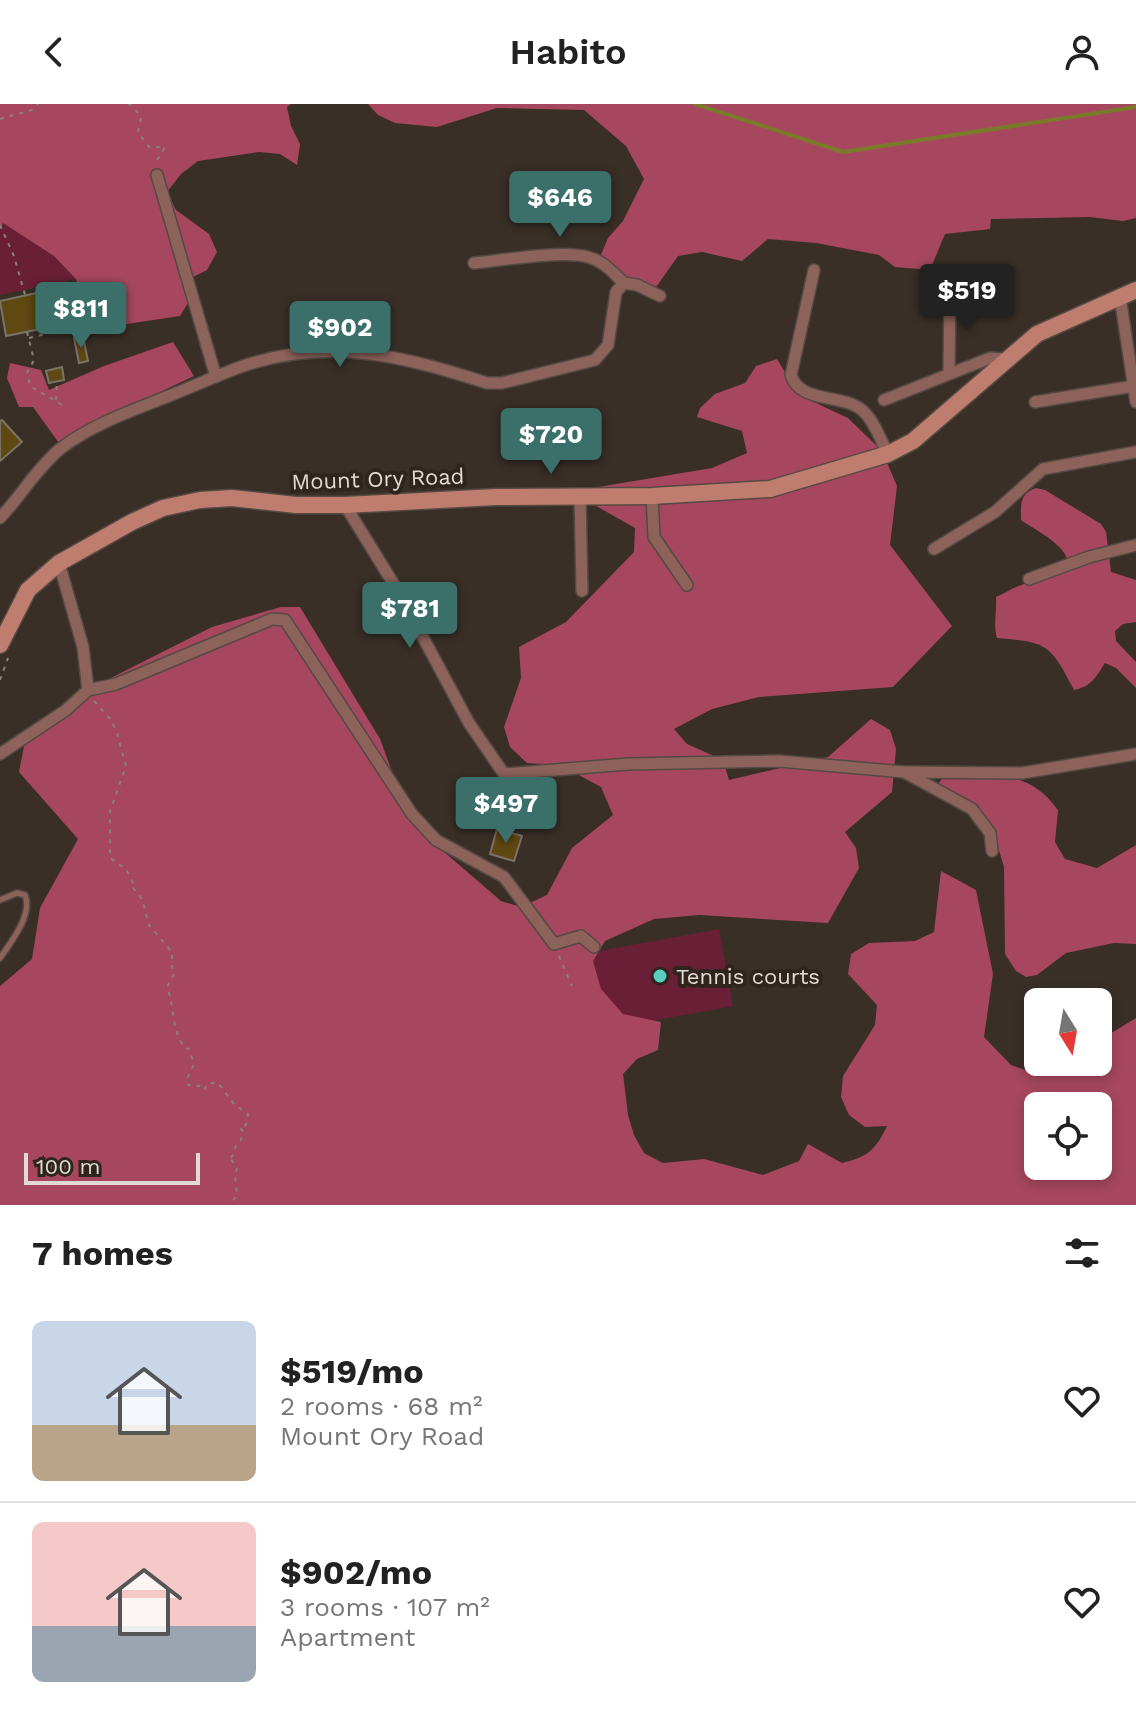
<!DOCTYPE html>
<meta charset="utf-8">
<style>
body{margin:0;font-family:"Work Sans",sans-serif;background:#f2f2f2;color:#222;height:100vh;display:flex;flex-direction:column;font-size:30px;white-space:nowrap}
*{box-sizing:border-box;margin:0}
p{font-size:26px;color:#767676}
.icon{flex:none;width:44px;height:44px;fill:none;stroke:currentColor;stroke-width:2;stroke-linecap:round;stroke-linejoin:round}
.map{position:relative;height:1101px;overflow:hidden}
.panel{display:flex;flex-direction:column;background:#fff;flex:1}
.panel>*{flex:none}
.needle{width:52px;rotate:169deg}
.buttons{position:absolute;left:1024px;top:884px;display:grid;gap:16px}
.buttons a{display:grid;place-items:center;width:88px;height:88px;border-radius:12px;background:#fff;box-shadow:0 4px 12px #0003;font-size:40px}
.scale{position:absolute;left:24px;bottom:20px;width:176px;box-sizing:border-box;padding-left:8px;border:4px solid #e0d9d4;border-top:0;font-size:22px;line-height:28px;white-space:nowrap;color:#e0d9d4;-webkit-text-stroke:6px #2f251e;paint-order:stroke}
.price{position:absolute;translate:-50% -68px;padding:0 18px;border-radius:8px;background:#3a6f6a;color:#fff;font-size:26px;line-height:52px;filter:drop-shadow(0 2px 4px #0008)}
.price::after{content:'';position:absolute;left:50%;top:48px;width:24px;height:18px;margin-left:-12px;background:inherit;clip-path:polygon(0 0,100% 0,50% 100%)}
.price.selected{background:#222;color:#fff}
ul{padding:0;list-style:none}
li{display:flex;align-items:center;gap:24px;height:200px;padding:0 32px}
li+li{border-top:2px solid #e0e0e0}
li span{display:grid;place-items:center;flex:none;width:224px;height:160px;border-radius:12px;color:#555}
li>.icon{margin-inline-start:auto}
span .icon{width:96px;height:96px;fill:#fffc;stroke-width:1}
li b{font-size:34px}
h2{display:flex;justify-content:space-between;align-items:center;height:96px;padding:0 32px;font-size:34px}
header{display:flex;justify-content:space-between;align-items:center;height:104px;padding:0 32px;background:#fff;font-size:36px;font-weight:600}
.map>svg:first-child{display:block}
.green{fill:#691f35}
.forest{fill:#a6475f;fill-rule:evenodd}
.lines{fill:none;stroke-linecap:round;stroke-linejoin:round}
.stream{stroke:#7b7a2b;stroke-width:4}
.building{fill:#604813;stroke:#7a7367;stroke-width:2}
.service-casing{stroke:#544a43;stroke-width:8}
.minor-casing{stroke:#544a43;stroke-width:14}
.secondary-casing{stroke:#544a43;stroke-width:19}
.path{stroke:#898079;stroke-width:2;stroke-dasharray:4 6;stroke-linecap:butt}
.service{stroke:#8c625a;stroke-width:5}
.minor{stroke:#8c625a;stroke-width:11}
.secondary{stroke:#bf7d6f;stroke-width:16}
.poi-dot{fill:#58cec1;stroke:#2f251e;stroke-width:3}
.labels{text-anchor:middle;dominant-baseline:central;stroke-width:8;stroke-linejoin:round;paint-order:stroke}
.street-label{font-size:22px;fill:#e0d9d4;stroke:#2f251e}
.poi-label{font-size:22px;fill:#e0d9d4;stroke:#2f251e;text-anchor:start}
</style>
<header><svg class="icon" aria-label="back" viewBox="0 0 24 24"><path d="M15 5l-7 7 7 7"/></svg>Habito<svg class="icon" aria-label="person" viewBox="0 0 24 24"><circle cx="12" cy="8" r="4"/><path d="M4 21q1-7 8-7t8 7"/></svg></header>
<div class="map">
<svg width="1136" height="1101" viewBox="0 0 1136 1101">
<rect width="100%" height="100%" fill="#392f27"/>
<!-- green -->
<path class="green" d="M3,119L54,151L76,175L0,191V126Z
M719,825L733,902L602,926L588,849Z"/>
<!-- forest -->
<path class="forest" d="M0,0H291L287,3L291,22L300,40L297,61L280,50L259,48L198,57L181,70L167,88L176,106L209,130L217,148L207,166L189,175L191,194L180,212L120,221L85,212L76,175L54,152L3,119L0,126Z
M368,0H1136V114L1123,117L1090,113L991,115L990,125L945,130L930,166L895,163L879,151L816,139L768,135L742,157L702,148L678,152L654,186L634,178L600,153L608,134L623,117L644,75L626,42L584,6L497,4L437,23L395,19L378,11Z
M173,238L194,272L126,304L59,339L33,303H19L7,274L10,259L41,266L49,286L104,262Z
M777,255L799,291L848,314L882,347L897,382L890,441L952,522L893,583L759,593L712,605L674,625L687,640L723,656L729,676L828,653L871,615L890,626L896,645L892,688L845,728L856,744L859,764L828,819L699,811L654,815L605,837L593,857L601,885L623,910L661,918L658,946L637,955L623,970L628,1011L634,1031L644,1049L663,1059L704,1055L763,1071L799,1057L808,1040L842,1059C868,1053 876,1045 887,1022L865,1023L849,1011L841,993L843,972L875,921L877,901L848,870L851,850L869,839L915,837L934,828L941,767L976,786L993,870L984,933L1011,961L1031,968L1054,958H1098V937L1136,914V1101H0V882L32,855L40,804L78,735L19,668L26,632L69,595L212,523L281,503H300L380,635L408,711L428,734L501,797L521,803L547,791L572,744L613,711L601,683L560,661L527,659L510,643L504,623L521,574L519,543L566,518L634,448L635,424L584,395L586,385L712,364L747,349L742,327L697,313L700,304L715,290L745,279L756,262ZM1038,1002H1098V1062H1038Z
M1036,384L1045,386L1101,420L1106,428L1111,468L1136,476V518L1123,520L1115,527L1116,537L1136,558V584L1116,564L1105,559C1096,573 1091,583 1074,586C1050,540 1048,538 997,534C993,522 997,507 996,493C1005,489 1014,483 1024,480C1038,475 1082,471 1062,446C1052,434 1034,425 1021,416C1021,401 1019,390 1036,384Z
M945,671C992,673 1027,663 1058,706L1055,738L1065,755L1097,764L1136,741V840L1114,839L1066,849L1037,871L1026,873L1016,867L1005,850L1004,763L994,730L944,688L938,680Z"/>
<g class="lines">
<!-- stream -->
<path class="stream" d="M695,0L843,48L1136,3"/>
</g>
<!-- building -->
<path class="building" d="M73,181L80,217L6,232L0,197Z
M83,232L88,257L79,259L74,234Z
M62,263L64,276L49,279L46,267Z
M2,316L22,338L0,357V317Z
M497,725L522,732L514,757L490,750Z"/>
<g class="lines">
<!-- service casing -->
<g class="service-casing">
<path id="service" d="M0,796L17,789L25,791C33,811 11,838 0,854"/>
</g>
<!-- minor casing -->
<g class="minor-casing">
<path id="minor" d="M157,71L216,273
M474,159C504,156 561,146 588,153C604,157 613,169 624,179
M814,166L791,271C800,300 841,289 862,306C874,316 881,337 888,350
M1120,193L1136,298
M949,270L950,185
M884,296L990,254L1006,255
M1035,298L1134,282
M580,392L582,487
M652,392L654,433L687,481
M345,401L398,487L469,619L504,670L628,660L779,657L904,668L972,705L990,729L992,747
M0,414C21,392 36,365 60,345C91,321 133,306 169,292C194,282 218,271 243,262C330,233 403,252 487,279H502L595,256L608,241L616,188L624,179L637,181L660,192
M934,445L995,408L1043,365L1136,348
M1029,475L1089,453L1136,441
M88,586L116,580L272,515L285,516L412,710L436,736L504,773L554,840L581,832L594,843
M0,650L66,606L88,586L83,543L59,459
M905,668L1022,669L1136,650"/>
</g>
<!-- secondary casing -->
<g class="secondary-casing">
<path id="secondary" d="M0,541L28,486L59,459L132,418L163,404L200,396L232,394L296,401H345L496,393L652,392L770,385L888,350L913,337L1037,230L1136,186"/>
</g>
<!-- path -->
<path class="path" d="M128,0L132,1L141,14L138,28L149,43H165L156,58V61
M0,15L32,6L38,0
M0,121L14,152L25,191
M27,228L34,256L27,269L30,282L64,302
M29,234L84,221L74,178
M56,296L57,278
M0,576L8,554
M94,597L111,616L116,626L126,662L110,707V754L126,765L133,779L131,781L142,795L149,821L172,848V863L175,868L167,883C175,904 171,926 185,944L189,945L194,960L187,975L188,981L201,982L204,986L208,979H218L234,1000L248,1010L246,1021L240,1023L243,1028L241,1036L237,1039L232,1053L229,1052L237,1064L235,1072L237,1091L230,1101
M559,852L572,882"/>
<!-- service -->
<use href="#service" class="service"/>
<!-- minor -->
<use href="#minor" class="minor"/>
<!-- secondary -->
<use href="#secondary" class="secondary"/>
</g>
<!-- markers -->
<circle class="poi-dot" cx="660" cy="872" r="8"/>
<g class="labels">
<!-- street labels -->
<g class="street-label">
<text transform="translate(378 375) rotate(-2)">Mount Ory Road</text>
</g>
<!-- poi labels -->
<g class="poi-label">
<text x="676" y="872">Tennis courts</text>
</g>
</g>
</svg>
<div class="buttons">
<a><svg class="needle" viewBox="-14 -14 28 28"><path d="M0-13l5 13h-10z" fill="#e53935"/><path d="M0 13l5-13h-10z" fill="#767676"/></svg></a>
<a><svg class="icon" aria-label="locate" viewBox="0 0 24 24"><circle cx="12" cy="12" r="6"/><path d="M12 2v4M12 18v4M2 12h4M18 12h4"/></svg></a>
</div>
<div class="scale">100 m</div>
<b class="price" style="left:560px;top:135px">$646</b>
<b class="price selected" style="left:967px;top:228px">$519</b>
<b class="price" style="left:81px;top:246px">$811</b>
<b class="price" style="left:340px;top:265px">$902</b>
<b class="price" style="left:551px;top:372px">$720</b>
<b class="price" style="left:410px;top:546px">$781</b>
<b class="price" style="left:506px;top:741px">$497</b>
</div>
<section class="panel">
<h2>7 homes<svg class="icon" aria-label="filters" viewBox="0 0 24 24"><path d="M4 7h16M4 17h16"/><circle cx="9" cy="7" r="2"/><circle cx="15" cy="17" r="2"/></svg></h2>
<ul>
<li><span style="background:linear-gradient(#c9d6e8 65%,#b9a48a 0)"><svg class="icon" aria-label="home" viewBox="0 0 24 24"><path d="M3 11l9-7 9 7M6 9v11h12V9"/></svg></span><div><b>$519/mo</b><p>2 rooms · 68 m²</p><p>Mount Ory Road</p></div><svg class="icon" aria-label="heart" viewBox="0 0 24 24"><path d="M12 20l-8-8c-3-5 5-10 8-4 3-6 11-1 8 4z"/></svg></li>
<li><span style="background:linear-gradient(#f6c9c9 65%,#9aa5b1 0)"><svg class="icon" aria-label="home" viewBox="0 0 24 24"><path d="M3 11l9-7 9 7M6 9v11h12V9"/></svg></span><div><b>$902/mo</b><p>3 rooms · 107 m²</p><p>Apartment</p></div><svg class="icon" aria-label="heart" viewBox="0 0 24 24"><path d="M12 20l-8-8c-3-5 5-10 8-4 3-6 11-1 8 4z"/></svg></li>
</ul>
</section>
